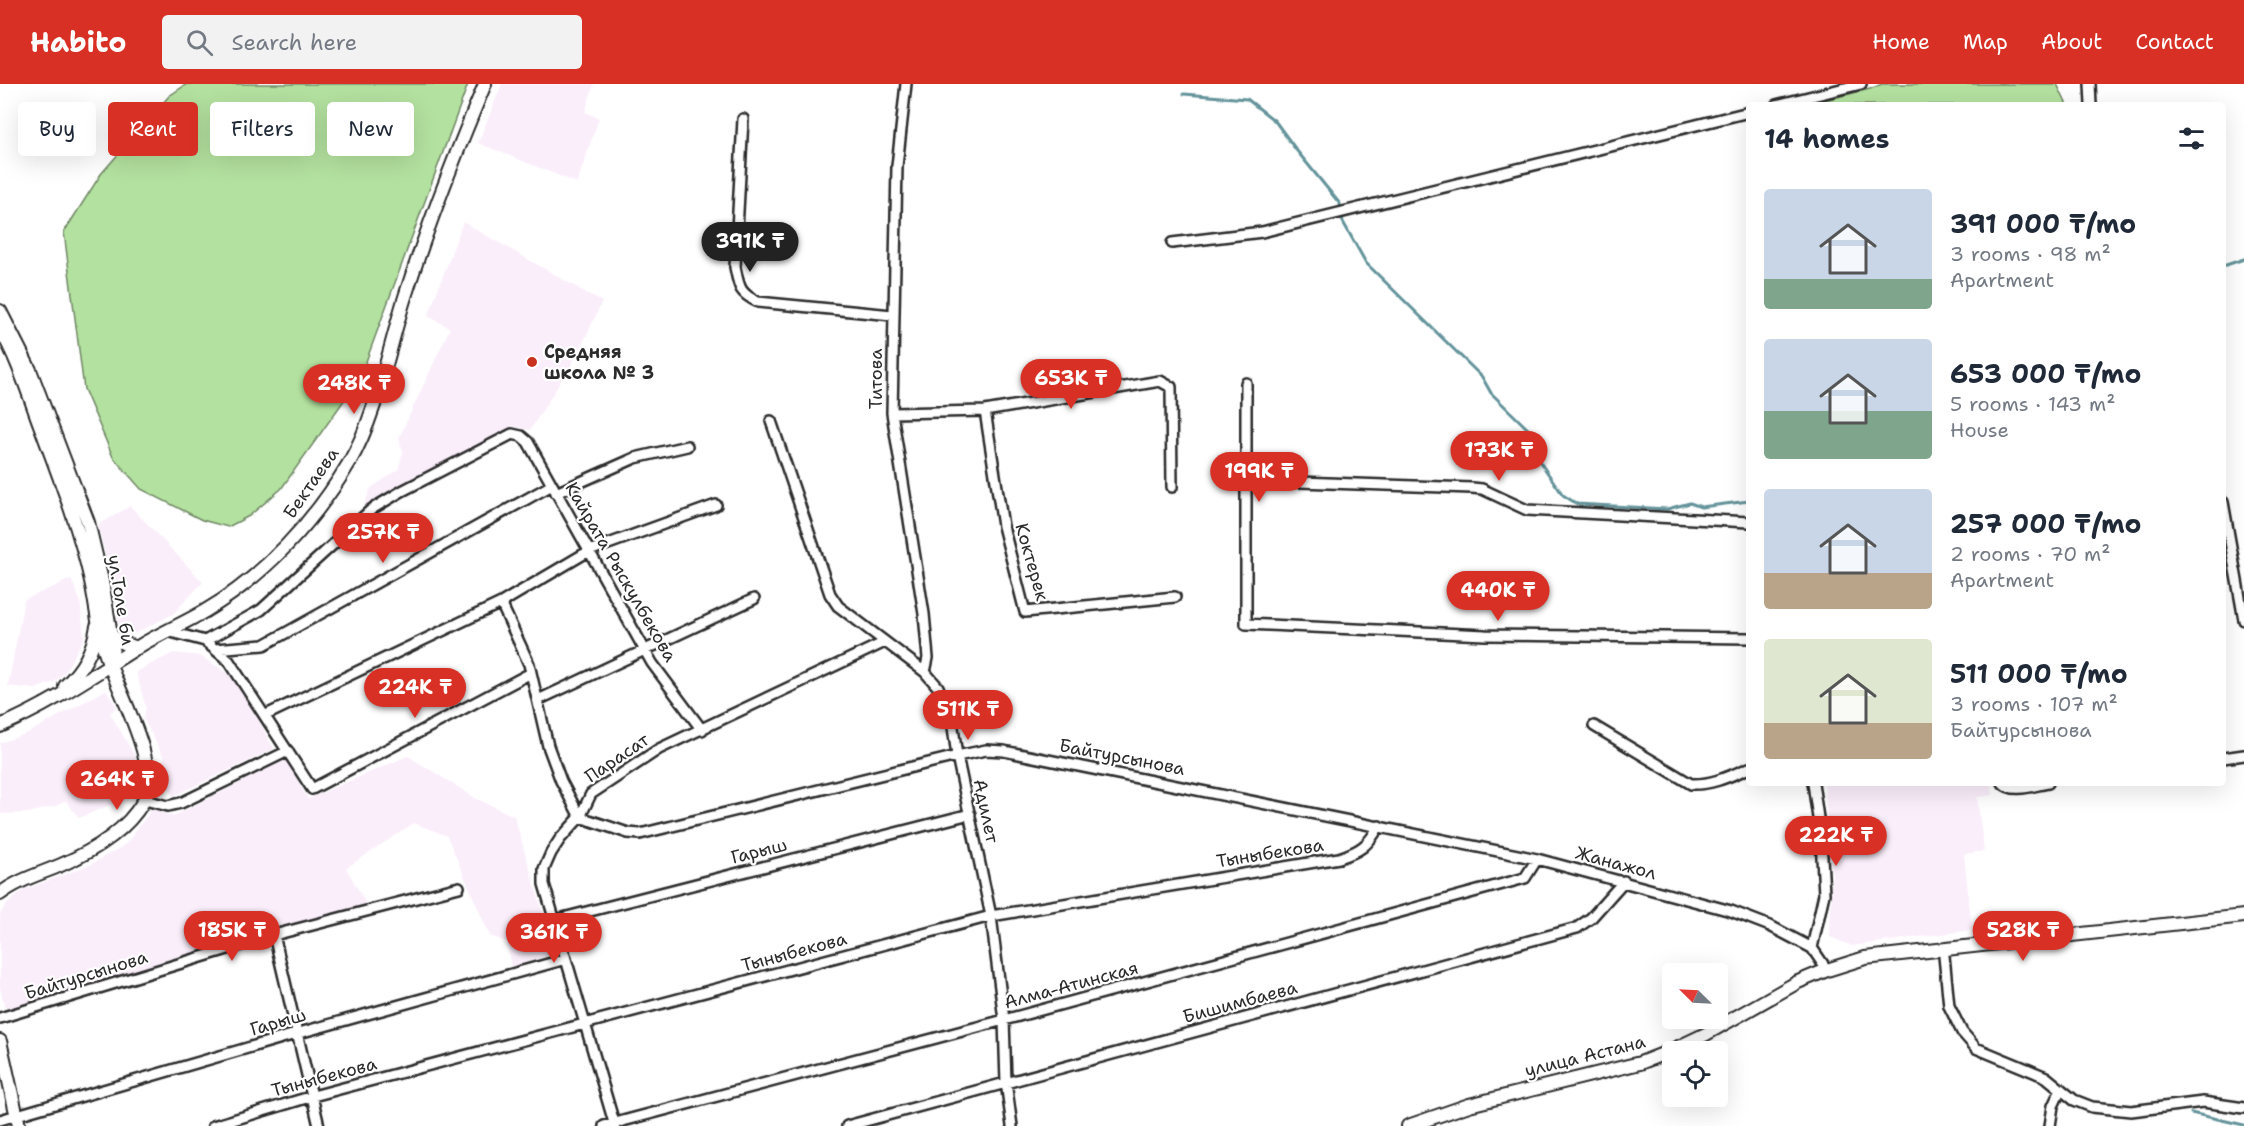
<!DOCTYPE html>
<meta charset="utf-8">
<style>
body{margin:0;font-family:"Shantell Sans",sans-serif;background:#f2f2f3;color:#1f2937;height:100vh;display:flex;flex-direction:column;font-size:22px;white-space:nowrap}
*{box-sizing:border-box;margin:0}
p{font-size:20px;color:#747a83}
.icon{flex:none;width:33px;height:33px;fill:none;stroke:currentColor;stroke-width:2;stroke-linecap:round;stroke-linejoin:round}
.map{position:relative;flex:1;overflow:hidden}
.panel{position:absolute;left:1746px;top:18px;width:480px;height:684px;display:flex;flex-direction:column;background:#fff;border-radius:6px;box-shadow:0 6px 24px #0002}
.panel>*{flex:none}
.guide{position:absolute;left:18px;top:18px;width:570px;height:54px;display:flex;gap:12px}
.needle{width:39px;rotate:294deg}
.tools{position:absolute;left:1662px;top:879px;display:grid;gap:12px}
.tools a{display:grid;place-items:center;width:66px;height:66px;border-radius:6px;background:#fff;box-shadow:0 6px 24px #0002;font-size:30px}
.price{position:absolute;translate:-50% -51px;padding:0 14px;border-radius:21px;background:#d93025;color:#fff;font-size:20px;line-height:39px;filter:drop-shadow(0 2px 3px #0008)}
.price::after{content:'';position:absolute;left:50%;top:36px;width:18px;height:14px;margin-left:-9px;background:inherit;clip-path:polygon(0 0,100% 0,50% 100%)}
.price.on{background:#222;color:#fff}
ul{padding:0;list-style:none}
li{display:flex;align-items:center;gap:18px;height:150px;padding:0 18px}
li span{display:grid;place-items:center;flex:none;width:168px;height:120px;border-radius:6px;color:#555}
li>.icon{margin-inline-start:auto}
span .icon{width:72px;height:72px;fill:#fffc;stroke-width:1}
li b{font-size:26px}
h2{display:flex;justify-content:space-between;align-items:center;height:72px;padding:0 18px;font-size:26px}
.pill{padding:0 21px;border-radius:6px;background:#fff;box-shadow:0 6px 24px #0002;font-size:21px;line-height:54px}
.pill.on{background:#d93025;color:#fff}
header{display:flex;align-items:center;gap:36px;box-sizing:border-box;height:84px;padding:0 30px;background:#d93025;color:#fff}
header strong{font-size:28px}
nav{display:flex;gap:33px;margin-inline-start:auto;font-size:21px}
.search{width:420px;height:54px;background:#f2f2f3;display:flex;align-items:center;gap:15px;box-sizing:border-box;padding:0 21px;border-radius:6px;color:#747a83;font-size:22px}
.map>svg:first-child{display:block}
.built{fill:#faeefa}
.green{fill:#b3e19f;stroke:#6f8665;stroke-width:1.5}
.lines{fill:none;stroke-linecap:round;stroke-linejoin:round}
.stream{stroke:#63939a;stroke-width:3}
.street-casing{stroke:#2b2b2b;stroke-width:14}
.secondary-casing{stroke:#2b2b2b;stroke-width:16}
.street{stroke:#fff;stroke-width:9}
.secondary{stroke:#fff;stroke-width:12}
.poi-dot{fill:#c8321e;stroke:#fff;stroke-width:2}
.labels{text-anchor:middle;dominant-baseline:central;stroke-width:4.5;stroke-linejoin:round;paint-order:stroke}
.poi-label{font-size:18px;font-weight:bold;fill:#2b2b2b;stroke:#fff;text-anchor:start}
.street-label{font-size:18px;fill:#2b2b2b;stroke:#fff}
</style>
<header>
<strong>Habito</strong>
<div class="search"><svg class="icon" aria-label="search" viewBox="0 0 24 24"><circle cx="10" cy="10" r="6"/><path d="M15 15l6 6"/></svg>Search here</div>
<nav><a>Home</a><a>Map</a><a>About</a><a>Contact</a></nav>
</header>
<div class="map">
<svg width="2244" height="1042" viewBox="0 0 2244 1042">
<rect width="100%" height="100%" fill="#fff"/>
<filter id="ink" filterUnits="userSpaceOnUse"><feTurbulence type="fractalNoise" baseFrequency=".0167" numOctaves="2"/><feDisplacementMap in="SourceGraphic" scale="12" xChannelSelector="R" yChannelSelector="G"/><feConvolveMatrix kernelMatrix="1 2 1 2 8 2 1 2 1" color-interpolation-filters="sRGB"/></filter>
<g filter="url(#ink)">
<!-- built -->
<path class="built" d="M502,0H594L585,28L599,34L577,99L478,59Z
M463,138L602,218L578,270L530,346L513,342L363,423L371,404L398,386L403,368L399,354L450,244L428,232Z
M130,422L203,498L173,530L134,550L119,543L111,494L98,441Z
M71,495L80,516L84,554L65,588L54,598L35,605L8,602L24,516Z
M173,569L200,572L236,594L274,665L173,712L163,691L164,674L143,634L146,624L136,588Z
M106,606L117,623L110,629L136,674L138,696L129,713L79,734L66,717L56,722L28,729L0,730V659L28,649Z
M408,672L477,715L514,732L555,869L511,884L507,858L490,852L447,752L414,739L346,784L367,821L244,853L5,925L0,904V830L5,822L24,806L92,780L126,760L152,725L174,732L286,676L308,715Z
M1824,699H1991L1993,711L1977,713L1984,767L1964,770L1972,846L1852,862L1830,853L1832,790Z"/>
<!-- green -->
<path class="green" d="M187,0H468L360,294L281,405L249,432L228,443L202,436L141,405L113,373L84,305L64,148L101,90L169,12Z
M1882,0H2057L2067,21H1805L1870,5Z"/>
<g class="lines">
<!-- stream -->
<path class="stream" d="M1184,10L1247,15L1275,37L1297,67L1340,120L1343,138L1366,179L1482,293L1491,309L1531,348L1535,371L1563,411L1577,420L1667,425L1690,419L1701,423L1749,417
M2223,182L2244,175
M2191,1029L2244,1041"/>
<!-- street casing -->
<g class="street-casing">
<path id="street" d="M906,0L897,82L892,329L924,530L928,574L925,588
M2090,0L2091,21
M1776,21L1861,0
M743,35L735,183C739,203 739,209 758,218L892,231
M1172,159L1262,148L1749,28
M1246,299V540L1485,551L1749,554
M985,327L1003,442L1025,528L1175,513
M892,329L985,327L1160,297L1171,303L1172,403
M771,337L830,510L838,522L925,588L938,603L946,623L953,643L957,672L991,832L1004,936L1006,998L1012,1042
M1245,396L1472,404L1482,405L1527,426L1749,438
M556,409L635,374L687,362
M2223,418L2244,536
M501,519L529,580L548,662L561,697L580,733
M167,547L205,557L229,577L312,705L531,589
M205,557L261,526L372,425L402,407L512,350L521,352L528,358L652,579L702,646
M215,565L264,561L552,401
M538,616L754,515
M266,631L501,519L589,467L716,421
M1594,642L1691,700C1712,701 1730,692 1749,684
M2223,674L2244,671
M2003,699C2013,710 2035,701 2048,699
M145,716L168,722L181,719L288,667
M580,733L628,749L640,750L957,672L986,666L1004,667L1537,775L1731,827L1770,842L1812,864L1827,886
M555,836L970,730
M274,851L319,1042
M1812,864L1824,810L1821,755L1813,699
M1944,872L1949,922L1962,948L1976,964L2046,993L2074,1016L2092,1023L2131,1027L2203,1018L2244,1024
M0,934L274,851L459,803
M0,1036L299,949L566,875
M213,1042L313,1012L991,832L1339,774C1360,767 1368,762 1379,742
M604,1042L1004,936L1525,794L1537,775
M615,1042L544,800V785L551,769L560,755L580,733L591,710L659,665L885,558
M847,1042L1577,844L1591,834L1624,797
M2050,1042L2053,1022L2061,1005"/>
</g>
<!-- secondary casing -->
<g class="secondary-casing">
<path id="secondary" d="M0,227L30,286L88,438L102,497L113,563L110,578
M0,245C18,275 28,309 40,341C59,392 79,443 91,497C96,520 98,545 105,568C116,604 163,684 143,718C126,747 91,768 61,781C40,790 18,796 0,810
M111,551L123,559L137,564
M65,602C83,585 93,567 97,542
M0,642C48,622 93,591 138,563C159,550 183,540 205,527C264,492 314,438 349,379C376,333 388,268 404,216C427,143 455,71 485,0
M0,957L19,1042
M1408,1042L1469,1021L1640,979L1668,968L1706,950L1798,898L1827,886L1865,874L2244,832"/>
</g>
<!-- street -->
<use href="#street" class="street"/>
<!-- secondary -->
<use href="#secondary" class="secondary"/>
</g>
</g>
<!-- markers -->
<circle class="poi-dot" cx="532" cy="278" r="6"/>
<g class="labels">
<!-- poi labels -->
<g class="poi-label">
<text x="544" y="268">Средняя<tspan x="544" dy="21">школа № 3</tspan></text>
</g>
<!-- street labels -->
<g class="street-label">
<text transform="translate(876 295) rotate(-90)">Титова</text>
<text transform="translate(311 399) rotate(-55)">Бектаева</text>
<text transform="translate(1032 478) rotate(74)">Коктерек</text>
<text transform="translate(621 488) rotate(60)">Кайрата Рыскулбекова</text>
<text transform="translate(121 516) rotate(81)">ул.Толе би</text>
<text transform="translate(1122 673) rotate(11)">Байтурсынова</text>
<text transform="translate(617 674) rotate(-34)">Парасат</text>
<text transform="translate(986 727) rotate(78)">Адилет</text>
<text transform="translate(759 767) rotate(-14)">Гарыш</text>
<text transform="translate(1270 769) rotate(-9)">Тыныбекова</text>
<text transform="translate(1616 779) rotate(15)">Жанажол</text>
<text transform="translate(794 868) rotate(-15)">Тыныбекова</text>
<text transform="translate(86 891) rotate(-17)">Байтурсынова</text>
<text transform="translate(1071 901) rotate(-15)">Алма-Атинская</text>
<text transform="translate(1240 918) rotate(-15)">Бишимбаева</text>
<text transform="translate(278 938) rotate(-16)">Гарыш</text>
<text transform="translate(1585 972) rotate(-14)">улица Астана</text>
<text transform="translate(324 993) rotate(-15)">Тыныбекова</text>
</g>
</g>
</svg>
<div class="tools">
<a><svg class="needle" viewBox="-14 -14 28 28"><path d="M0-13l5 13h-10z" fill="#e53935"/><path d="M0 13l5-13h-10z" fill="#747a83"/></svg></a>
<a><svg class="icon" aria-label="locate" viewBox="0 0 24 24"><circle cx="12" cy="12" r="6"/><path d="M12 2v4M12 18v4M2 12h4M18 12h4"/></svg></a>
</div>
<b class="price on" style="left:750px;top:189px">391K ₸</b>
<b class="price" style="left:1071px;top:326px">653K ₸</b>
<b class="price" style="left:354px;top:331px">248K ₸</b>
<b class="price" style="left:1499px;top:398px">173K ₸</b>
<b class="price" style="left:1259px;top:419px">199K ₸</b>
<b class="price" style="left:383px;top:480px">257K ₸</b>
<b class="price" style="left:1498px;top:538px">440K ₸</b>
<b class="price" style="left:415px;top:635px">224K ₸</b>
<b class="price" style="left:968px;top:657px">511K ₸</b>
<b class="price" style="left:117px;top:727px">264K ₸</b>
<b class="price" style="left:1836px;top:783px">222K ₸</b>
<b class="price" style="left:232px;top:878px">185K ₸</b>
<b class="price" style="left:2023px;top:878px">528K ₸</b>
<b class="price" style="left:554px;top:880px">361K ₸</b>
<div class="guide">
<a class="pill">Buy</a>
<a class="pill on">Rent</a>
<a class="pill">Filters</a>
<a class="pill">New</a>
</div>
<section class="panel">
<h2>14 homes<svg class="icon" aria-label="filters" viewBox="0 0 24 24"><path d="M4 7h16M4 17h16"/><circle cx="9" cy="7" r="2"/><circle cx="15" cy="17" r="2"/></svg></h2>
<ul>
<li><span style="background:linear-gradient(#c9d6e8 75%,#7fa58c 0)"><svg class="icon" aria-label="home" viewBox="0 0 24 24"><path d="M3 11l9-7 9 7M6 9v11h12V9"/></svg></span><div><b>391 000 ₸/mo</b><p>3 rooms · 98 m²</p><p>Apartment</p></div></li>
<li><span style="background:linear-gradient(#c9d6e8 60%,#7fa58c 0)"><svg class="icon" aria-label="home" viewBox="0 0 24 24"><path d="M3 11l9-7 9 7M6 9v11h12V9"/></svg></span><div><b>653 000 ₸/mo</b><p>5 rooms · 143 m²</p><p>House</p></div></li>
<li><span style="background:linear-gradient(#c9d6e8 70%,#b9a48a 0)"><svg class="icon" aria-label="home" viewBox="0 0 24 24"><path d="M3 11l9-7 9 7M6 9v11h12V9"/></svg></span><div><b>257 000 ₸/mo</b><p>2 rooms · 70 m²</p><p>Apartment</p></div></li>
<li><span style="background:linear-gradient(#dfe7d0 70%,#b9a48a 0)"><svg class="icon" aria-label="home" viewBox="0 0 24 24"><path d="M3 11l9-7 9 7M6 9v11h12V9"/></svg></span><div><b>511 000 ₸/mo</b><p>3 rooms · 107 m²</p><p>Байтурсынова</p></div></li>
</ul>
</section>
</div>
